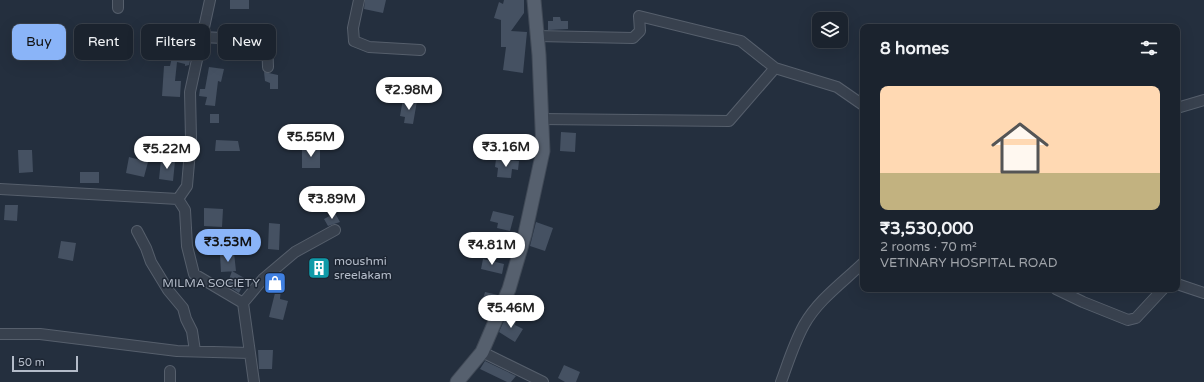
<!DOCTYPE html>
<meta charset="utf-8">
<style>
body{margin:0;font-family:"Varela Round",sans-serif;background:#282f3a;color:#f1f3f6;height:100vh;display:flex;flex-direction:column;font-size:15px;white-space:nowrap}
*{box-sizing:border-box;margin:0}
p{font-size:13px;color:#a0a4aa}
.icon{flex:none;width:22px;height:22px;fill:none;stroke:currentColor;stroke-width:2;stroke-linecap:round;stroke-linejoin:round}
.map{position:relative;flex:1;overflow:hidden}
.side{position:absolute;left:860px;top:24px;width:320px;height:268px;display:flex;flex-direction:column;background:#1b232e;border-radius:8px;box-shadow:0 4px 16px #0002,0 0 0 1px #39404a}
.side>*{flex:none}
.banner{position:absolute;left:12px;top:24px;width:380px;height:36px;display:flex;gap:8px}
.buttons{position:absolute;left:812px;top:12px;display:grid;gap:8px}
.buttons a{display:grid;place-items:center;width:36px;height:36px;border-radius:8px;background:#1b232e;box-shadow:0 4px 16px #0002,0 0 0 1px #39404a;font-size:20px}
.scale{position:absolute;left:12px;bottom:10px;width:66px;box-sizing:border-box;padding-left:4px;border:2px solid #b4bcc9;border-top:0;font-size:11px;line-height:14px;white-space:nowrap;color:#b4bcc9;-webkit-text-stroke:3px #1d2633;paint-order:stroke}
.price{position:absolute;translate:-50% -34px;padding:0 9px;border-radius:14px;background:#fff;color:#222;font-size:13px;line-height:26px;filter:drop-shadow(0 1px 2px #0008)}
.price::after{content:'';position:absolute;left:50%;top:24px;width:12px;height:9px;margin-left:-6px;background:inherit;clip-path:polygon(0 0,100% 0,50% 100%)}
.price.active{background:#8ab4f8;color:#111}
ul{padding:0;list-style:none}
li{display:grid;align-content:center;gap:8px;height:212px;padding:0 20px}
li span{display:grid;place-items:center;height:124px;border-radius:8px;color:#555}
li>.icon{margin-inline-start:auto}
span .icon{width:72px;height:72px;fill:#fffc;stroke-width:1}
li b{font-size:17px}
h2{display:flex;justify-content:space-between;align-items:center;height:48px;padding:0 20px;font-size:17px}
.tag{padding:0 14px;border-radius:8px;background:#1b232e;box-shadow:0 4px 16px #0002,0 0 0 1px #39404a;font-size:14px;line-height:36px}
.tag.active{background:#8ab4f8;color:#111}
.map>svg:first-child{display:block}
.building{fill:#455162}
.lines{fill:none;stroke-linecap:round;stroke-linejoin:round}
.minor-casing{stroke:#565f6c;stroke-width:12}
.major-casing{stroke:#414a57;stroke-width:15}
.minor{stroke:#38414e;stroke-width:10}
.major{stroke:#56606e;stroke-width:13}
.labels{text-anchor:middle;dominant-baseline:central;stroke-width:3;stroke-linejoin:round;paint-order:stroke}
.poi-label{font-size:12px;fill:#b4bcc9;stroke:#1d2633;text-anchor:start}
</style>
<div class="map">
<svg width="1204" height="382" viewBox="0 0 1204 382">
<rect width="100%" height="100%" fill="#242f3e"/>
<!-- building -->
<path class="building" d="M230,0H249V9H230Z
M365,0H386L383,13L364,9Z
M504,0H524V13L511,31L527,32L523,73L503,70L506,47H501V20L494,18L499,2L503,4Z
M553,17H560L561,21H568V29L548,30V21H553Z
M185,35L195,38L189,65L185,66V64L177,62L175,81H181L180,97L162,96L164,66H170L174,48L185,50Z
M209,67L224,69L221,82L218,81L215,106L205,105L207,97L199,96L200,89H205Z
M264,72L278,75V89H270V83L265,81Z
M403,99L417,101L413,124L404,123L405,117L400,116Z
M210,114H219V123H210Z
M561,132L576,133L575,152L560,151Z
M216,140L238,141L240,151H215Z
M302,149H320V168H302Z
M18,150H32L33,172L19,173Z
M129,157L148,162L144,177L126,173Z
M496,159L519,161L518,170L512,169L511,178L497,177L498,168L495,167Z
M161,160L175,161L173,181L159,179Z
M80,172H99V183H80Z
M5,205H18L17,221L4,220Z
M204,208L223,209L222,227L204,226Z
M493,211L514,216L510,231L497,228L498,223L490,221Z
M335,213L340,222L328,226L324,219Z
M536,222L553,228L545,251L530,246Z
M269,223L280,224L279,250L268,249Z
M61,241L76,243L73,261L58,258Z
M234,253L236,271L221,272L220,254Z
M313,258L329,261L326,278L310,276Z
M483,259L504,264L502,274L481,269Z
M232,271L246,279L239,293L227,285Z
M276,277H282L280,299L288,301L283,320L269,317L276,289L268,288V283Z
M485,292L498,295L492,309L481,306Z
M506,316L516,321L515,325L523,329L515,342L499,332Z
M258,350H273L272,369H259Z
M485,361L516,376L511,382H507L480,369Z
M564,365L580,372L576,382H565L558,378Z"/>
<g class="lines">
<!-- minor casing -->
<g class="minor-casing">
<path id="minor" d="M359,0L353,28L354,41L369,47L420,50
M118,8V0
M537,36L633,38L640,31L639,16L741,41L775,68L837,87L863,105
M201,37L267,40L268,67
M1177,108L1204,100
M541,119L729,121L775,68
M0,189L178,199L185,210L187,246L194,274L243,303L254,382
M178,199L187,186L191,139L190,92L210,0
M137,231L146,248L151,262L168,290L183,308L186,319L192,331L195,351
M1177,284L1204,293
M1056,289L1083,302L1128,320L1136,318L1163,289
M243,303L263,279L295,252L335,230
M0,334H40L177,351L250,353
M482,352L543,382
M170,382V371
M781,382C788,363 794,343 804,325C818,300 842,283 863,263"/>
</g>
<!-- major casing -->
<g class="major-casing">
<path id="major" d="M457,382L482,352L509,289L525,234L543,151L539,55L534,0"/>
</g>
<!-- minor -->
<use href="#minor" class="minor"/>
<!-- major -->
<use href="#major" class="major"/>
</g>
<!-- icons -->
<defs>
<g id="building-square" transform="scale(1.15)"><rect x="-9" y="-9" width="18" height="18" rx="4" fill="#0f9aa8" stroke="#1d2633"/><path d="M-4-6H4V6H1V3H-1V6H-4ZM-2.5-4.3h1.7v1.8h-1.7ZM.8-4.3h1.7v1.8H.8ZM-2.5-1h1.7V.8h-1.7ZM.8-1h1.7V.8H.8Z" fill="#fff"/></g>
<g id="shop-square" transform="scale(1.15)"><rect x="-9" y="-9" width="18" height="18" rx="4" fill="#3f7fe0" stroke="#1d2633"/><path d="M-5-2.5h2.3a2.7 3.5 0 0 1 5.4 0H5L5.5 6h-11ZM-1.5-2.5h3a1.5 2.3 0 0 0-3 0Z" fill="#fff"/></g>
</defs>
<g fill-rule="evenodd">
<use href="#building-square" x="319" y="268"/>
<use href="#shop-square" x="275" y="283"/>
</g>
<g class="labels">
<!-- poi labels -->
<g class="poi-label">
<text x="334" y="261">moushmi<tspan x="334" dy="14">sreelakam</tspan></text>
<text x="260" y="283" text-anchor="end">MILMA SOCIETY</text>
</g>
</g>
</svg>
<div class="buttons">
<a><svg class="icon" aria-label="layers" viewBox="0 0 24 24"><path d="M12 4l9 5-9 5-9-5zM3 14l9 5 9-5"/></svg></a>
</div>
<div class="scale">50 m</div>
<b class="price" style="left:409px;top:111px">₹2.98M</b>
<b class="price" style="left:311px;top:158px">₹5.55M</b>
<b class="price" style="left:506px;top:168px">₹3.16M</b>
<b class="price" style="left:167px;top:170px">₹5.22M</b>
<b class="price" style="left:332px;top:220px">₹3.89M</b>
<b class="price active" style="left:228px;top:263px">₹3.53M</b>
<b class="price" style="left:492px;top:266px">₹4.81M</b>
<b class="price" style="left:511px;top:329px">₹5.46M</b>
<div class="banner">
<a class="tag active">Buy</a>
<a class="tag">Rent</a>
<a class="tag">Filters</a>
<a class="tag">New</a>
</div>
<section class="side">
<h2>8 homes<svg class="icon" aria-label="filters" viewBox="0 0 24 24"><path d="M4 7h16M4 17h16"/><circle cx="9" cy="7" r="2"/><circle cx="15" cy="17" r="2"/></svg></h2>
<ul>
<li><span style="background:linear-gradient(#ffd9b3 70%,#c2b280 0)"><svg class="icon" aria-label="home" viewBox="0 0 24 24"><path d="M3 11l9-7 9 7M6 9v11h12V9"/></svg></span><div><b>₹3,530,000</b><p>2 rooms · 70 m²</p><p>VETINARY HOSPITAL ROAD</p></div></li>
</ul>
</section>
</div>
